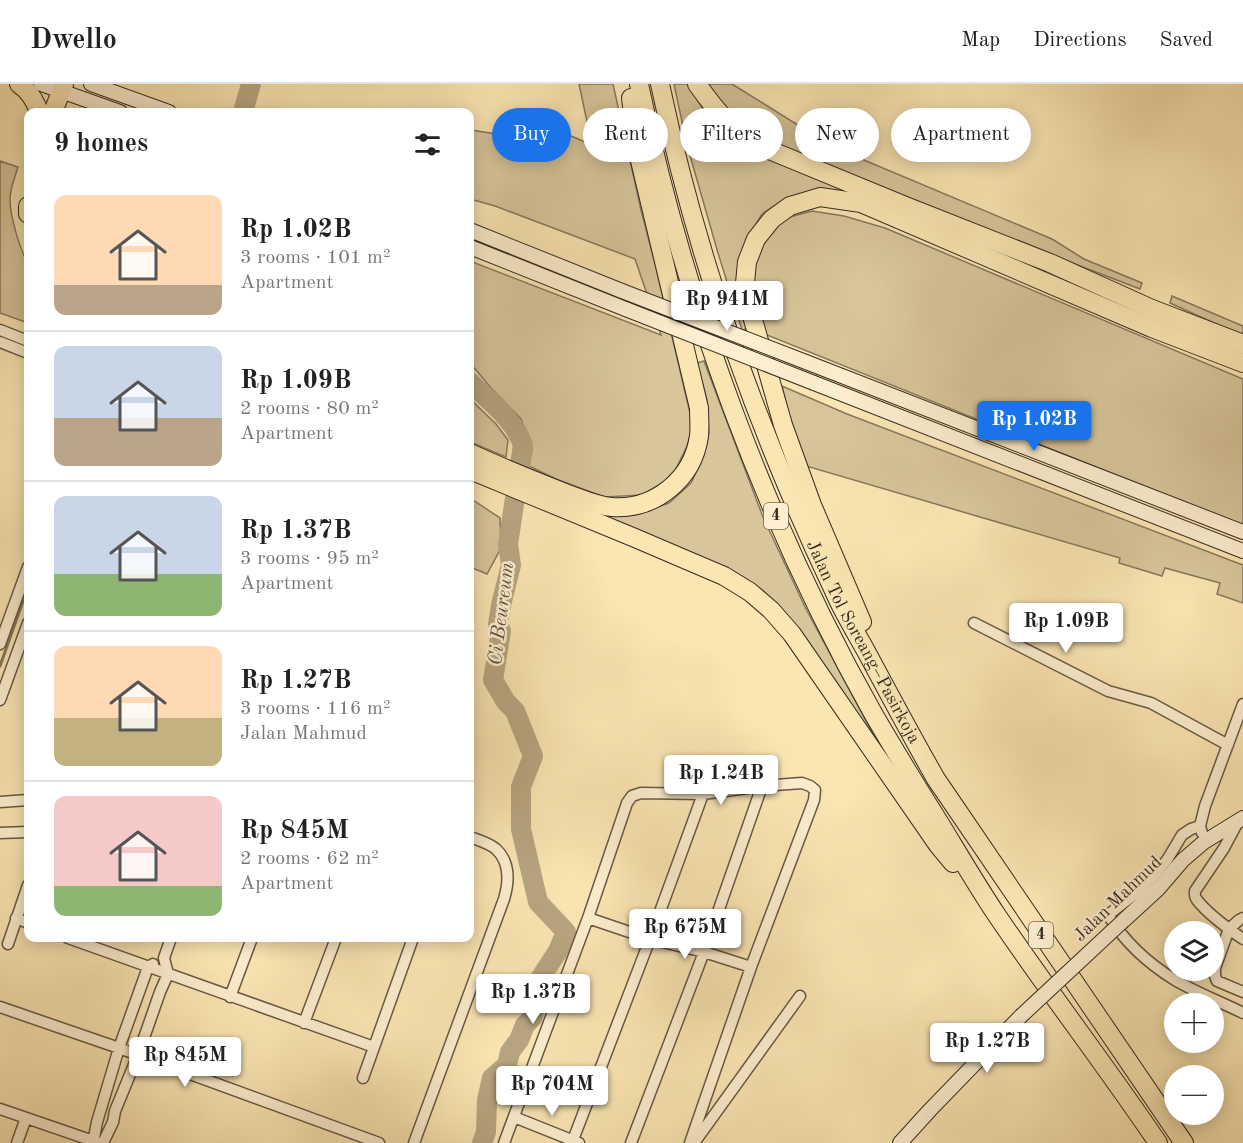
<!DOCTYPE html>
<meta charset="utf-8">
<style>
body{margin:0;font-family:"Old Standard TT",serif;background:#f6f6f6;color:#222;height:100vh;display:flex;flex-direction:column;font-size:22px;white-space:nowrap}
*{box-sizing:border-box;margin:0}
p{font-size:20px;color:#767676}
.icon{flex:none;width:33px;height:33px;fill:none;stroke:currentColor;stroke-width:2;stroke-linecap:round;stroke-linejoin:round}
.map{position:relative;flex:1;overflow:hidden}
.details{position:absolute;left:24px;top:24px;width:450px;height:834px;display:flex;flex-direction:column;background:#fff;border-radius:12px;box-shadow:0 3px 15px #0003}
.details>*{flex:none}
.top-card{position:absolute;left:492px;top:24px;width:570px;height:54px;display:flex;gap:12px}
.tools{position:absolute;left:1164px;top:837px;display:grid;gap:12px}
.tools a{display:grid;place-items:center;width:60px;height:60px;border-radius:50%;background:#fff;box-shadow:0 3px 15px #0003;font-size:30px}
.price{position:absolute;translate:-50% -51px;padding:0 14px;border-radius:6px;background:#fff;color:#222;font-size:20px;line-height:39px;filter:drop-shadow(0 2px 3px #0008)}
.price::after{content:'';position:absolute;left:50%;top:36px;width:18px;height:14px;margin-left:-9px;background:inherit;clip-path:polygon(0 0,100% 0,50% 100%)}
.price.active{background:#1a73e8;color:#fff}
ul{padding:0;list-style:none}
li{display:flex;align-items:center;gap:18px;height:150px;padding:0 30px}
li+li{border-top:2px solid #e0e0e0}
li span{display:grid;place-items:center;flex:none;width:168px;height:120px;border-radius:12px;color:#555}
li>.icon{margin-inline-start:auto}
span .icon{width:72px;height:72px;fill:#fffc;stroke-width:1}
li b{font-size:26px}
h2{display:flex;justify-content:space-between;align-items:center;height:72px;padding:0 30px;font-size:26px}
.pill{padding:0 21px;border-radius:27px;background:#fff;box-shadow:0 3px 15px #0003;font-size:21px;line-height:54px}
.pill.active{background:#1a73e8;color:#fff}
header{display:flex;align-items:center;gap:36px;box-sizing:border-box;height:84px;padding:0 30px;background:#fff;border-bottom:2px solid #e0e0e0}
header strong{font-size:28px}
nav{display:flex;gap:33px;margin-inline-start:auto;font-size:21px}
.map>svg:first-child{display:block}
.green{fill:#d8c59a;stroke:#86785c;stroke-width:1.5}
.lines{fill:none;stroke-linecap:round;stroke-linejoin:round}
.stream{stroke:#83745a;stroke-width:3}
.river{stroke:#b7a581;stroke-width:20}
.street-casing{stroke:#665944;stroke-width:13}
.secondary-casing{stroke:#342a1f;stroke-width:16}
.highway-casing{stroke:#342a1f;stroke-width:20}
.street{stroke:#fceece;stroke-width:10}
.secondary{stroke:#fceece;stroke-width:14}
.highway{stroke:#fae5b3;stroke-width:18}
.secondary-bridge-casing{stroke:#342a1f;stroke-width:16;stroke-linecap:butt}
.secondary-bridge{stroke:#fceece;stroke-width:14}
.labels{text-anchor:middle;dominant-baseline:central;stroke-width:5;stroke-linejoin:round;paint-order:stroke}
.shield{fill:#fceece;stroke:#706554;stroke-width:1.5}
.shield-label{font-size:16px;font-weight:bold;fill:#342a1f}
.street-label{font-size:18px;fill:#342a1f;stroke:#fceece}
.water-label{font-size:20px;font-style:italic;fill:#5b4f3c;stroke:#fceece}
</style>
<header>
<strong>Dwello</strong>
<nav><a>Map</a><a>Directions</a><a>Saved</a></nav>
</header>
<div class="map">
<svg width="1243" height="1059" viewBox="0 0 1243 1059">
<rect width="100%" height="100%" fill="#fae5b3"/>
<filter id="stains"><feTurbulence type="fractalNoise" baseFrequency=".00333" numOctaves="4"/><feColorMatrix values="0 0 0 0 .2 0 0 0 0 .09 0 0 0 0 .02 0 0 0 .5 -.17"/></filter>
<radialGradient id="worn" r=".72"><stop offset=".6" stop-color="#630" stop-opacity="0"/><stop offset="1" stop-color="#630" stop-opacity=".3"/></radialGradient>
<!-- green -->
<path class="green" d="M579,0H613L641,126L655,180L693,342L687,362L672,393L642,411L604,413L556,395L529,382L532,365L521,335L492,305L470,279V177L661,251L635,175L495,122L470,115V48L471,46L522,54L536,37L592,61Z
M674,0H688L703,25L724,50L764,73L872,117L783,116L762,130L746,156L738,188L747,245L742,246L718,169L687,61Z
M704,0H732L833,63L1052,155L1084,175L1142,199L1140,205L800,74L753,51L730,35Z
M0,77L18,83C15,93 10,105 10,115C10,133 20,165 28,180V239L0,229Z
M812,127L844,132L885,144L1243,295V442L762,249L753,216L752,186L767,148L786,134Z
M1172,212L1243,242V252L1170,219Z
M704,277L763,433L806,525L874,652L869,655L751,501L595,434L604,428L635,431L669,419L691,399L701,378L709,349L707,316L697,279Z
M782,302L847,330L1243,481V519L1217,510L1220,499L1165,484L1162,492L1119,479L1120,474L806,382L789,331Z
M470,315L496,340L508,356L506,373L470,358Z
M470,414L500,434L501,464L487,490L470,483Z"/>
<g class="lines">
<!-- stream -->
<path class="stream" d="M0,582L28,503"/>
<!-- river -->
<path class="river" d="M243,28L251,0
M470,298C489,317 514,335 523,361L508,460L511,481L501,521L498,540L501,547L493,596L506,618L515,627L533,672L521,703V745L538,818L566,848L558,867L541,893L535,915L533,933L525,941L519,956L510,968L507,981L492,994L487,1016L486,1048L482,1059"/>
<!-- street casing -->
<g class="street-casing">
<path id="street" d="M0,246L28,257
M0,258L28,269
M974,539L1108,607L1151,619L1228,661
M0,560L28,483
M0,616L28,539
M0,718L28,716
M1239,736L1224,764L1195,807C1195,812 1194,812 1197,816C1207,829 1230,846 1243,855
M1200,742L1191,745L1182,751L1167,776L1153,793L1144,803L1108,831C1124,857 1149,880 1175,896C1197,909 1221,918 1243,929
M0,749L28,748
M1202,749L1200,742L1205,722L1243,620
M16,834L28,839
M588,834L650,855L704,868L751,883
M1243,834L1239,836L1229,845L1215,884V892L1217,897L1243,908
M68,854L374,963
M8,860L28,801
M230,913L252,854
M0,923L119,964L379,1059
M304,939L336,854
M363,994L413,854
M0,1025L99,1059
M514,1033L579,1059
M573,1056L650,855L703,710
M17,1059L26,1034
M93,1059L97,1038L119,964L143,897L148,883L153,880
M103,1059L113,1038L115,1027L138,971L160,908L168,890L164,874L171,854
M414,1059L504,815C509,798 510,778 496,765C489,759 478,756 470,753
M504,1059L588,834L627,719L632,712L641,709L703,710L762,702L802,699L810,702L815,706L814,716L751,883L690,1059
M631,1059L704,868L762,702
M694,1059L800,912"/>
</g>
<!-- secondary casing -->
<g class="secondary-casing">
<path id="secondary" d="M41,0L120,28
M91,0L169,28
M470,146L622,207
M470,163L628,226
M806,278L1243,448
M814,299L1243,467
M1123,837L1158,805L1183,776L1204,758L1243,734
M900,1059L930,1026L1021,932"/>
</g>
<!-- highway casing -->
<g class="highway-casing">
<g id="highway">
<path d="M19,0C29,7 35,16 39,28"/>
<path d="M639,0C684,217 765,438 874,631C895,667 917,703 939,738C958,769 976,800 996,830C1048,907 1106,982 1158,1059"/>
<path id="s1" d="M660,0C697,175 757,345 834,507C843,528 855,547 866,567C889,610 912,653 936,695L1184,1059"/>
<path d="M697,0C717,28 729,42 757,61L908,123L1050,179L1152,225L1243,260"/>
<path d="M53,28L64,0"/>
<path d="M28,122V130"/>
<path d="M470,369C502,384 535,397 568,410C582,415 597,422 612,423C655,426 693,395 699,352C700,343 699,333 699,324L637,64L631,14"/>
<path d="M470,386L635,454L724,492L750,508L771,526L792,550L938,761L953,779"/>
<path d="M862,538L812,421L783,341L750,225L745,199L747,178L756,155L772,135L790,122L820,113L861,119L1152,244L1243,279"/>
</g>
</g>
<!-- street -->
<use href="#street" class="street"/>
<!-- secondary -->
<use href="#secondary" class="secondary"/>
<!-- highway -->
<use href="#highway" class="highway"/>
<!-- secondary-bridge casing -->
<g class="secondary-bridge-casing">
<path id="secondary-bridge" d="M622,207L806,278
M628,226L814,299
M1021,932L1123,837"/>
</g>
<!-- secondary-bridge -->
<use href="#secondary-bridge" class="secondary-bridge"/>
</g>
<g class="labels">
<!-- shield labels -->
<g class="shield">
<rect x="764" y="419" width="24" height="26" rx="4.5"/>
<rect x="1029" y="838" width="24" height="26" rx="4.5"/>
</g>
<g class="shield-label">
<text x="776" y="432">4</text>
<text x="1041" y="851">4</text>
</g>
<!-- street labels -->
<g class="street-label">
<text stroke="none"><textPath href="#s1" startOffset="596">Jalan Tol Soreang–Pasirkoja</textPath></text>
<text transform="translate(1118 815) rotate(-44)">Jalan Mahmud</text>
</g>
<!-- water labels -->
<g class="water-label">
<text transform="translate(502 530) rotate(-83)">Ci Beureum</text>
</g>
</g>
<rect width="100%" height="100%" filter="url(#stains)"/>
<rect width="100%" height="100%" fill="url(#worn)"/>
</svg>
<div class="tools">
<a><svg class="icon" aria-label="layers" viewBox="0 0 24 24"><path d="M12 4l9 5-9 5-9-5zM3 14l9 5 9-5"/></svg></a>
<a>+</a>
<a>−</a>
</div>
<b class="price" style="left:727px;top:248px">Rp 941M</b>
<b class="price active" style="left:1034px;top:368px">Rp 1.02B</b>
<b class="price" style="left:1066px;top:570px">Rp 1.09B</b>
<b class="price" style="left:721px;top:722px">Rp 1.24B</b>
<b class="price" style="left:685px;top:876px">Rp 675M</b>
<b class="price" style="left:533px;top:941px">Rp 1.37B</b>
<b class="price" style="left:987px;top:990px">Rp 1.27B</b>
<b class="price" style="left:185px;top:1004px">Rp 845M</b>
<b class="price" style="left:552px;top:1033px">Rp 704M</b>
<div class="top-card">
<a class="pill active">Buy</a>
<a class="pill">Rent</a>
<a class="pill">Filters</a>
<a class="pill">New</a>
<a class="pill">Apartment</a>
</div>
<section class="details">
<h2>9 homes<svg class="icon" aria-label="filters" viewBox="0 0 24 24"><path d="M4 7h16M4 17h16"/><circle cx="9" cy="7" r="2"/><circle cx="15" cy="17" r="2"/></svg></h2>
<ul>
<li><span style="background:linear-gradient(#ffd9b3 75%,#b9a48a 0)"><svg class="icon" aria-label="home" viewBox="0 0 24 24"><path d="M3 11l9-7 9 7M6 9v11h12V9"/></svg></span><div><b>Rp 1.02B</b><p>3 rooms · 101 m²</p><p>Apartment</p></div></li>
<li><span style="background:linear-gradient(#c9d6e8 60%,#b9a48a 0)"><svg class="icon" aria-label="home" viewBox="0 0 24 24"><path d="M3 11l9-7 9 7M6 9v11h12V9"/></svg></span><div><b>Rp 1.09B</b><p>2 rooms · 80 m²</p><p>Apartment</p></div></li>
<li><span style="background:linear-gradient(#c9d6e8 65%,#8fb573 0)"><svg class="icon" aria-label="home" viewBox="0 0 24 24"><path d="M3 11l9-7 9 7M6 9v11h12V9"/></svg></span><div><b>Rp 1.37B</b><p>3 rooms · 95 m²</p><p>Apartment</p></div></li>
<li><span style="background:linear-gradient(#ffd9b3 60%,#c2b280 0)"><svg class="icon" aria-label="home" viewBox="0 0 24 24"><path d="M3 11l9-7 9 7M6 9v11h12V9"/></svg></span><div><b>Rp 1.27B</b><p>3 rooms · 116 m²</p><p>Jalan Mahmud</p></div></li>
<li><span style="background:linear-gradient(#f6c9c9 75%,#8fb573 0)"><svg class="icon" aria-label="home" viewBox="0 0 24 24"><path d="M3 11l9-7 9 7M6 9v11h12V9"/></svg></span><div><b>Rp 845M</b><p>2 rooms · 62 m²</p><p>Apartment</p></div></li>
</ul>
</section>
</div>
